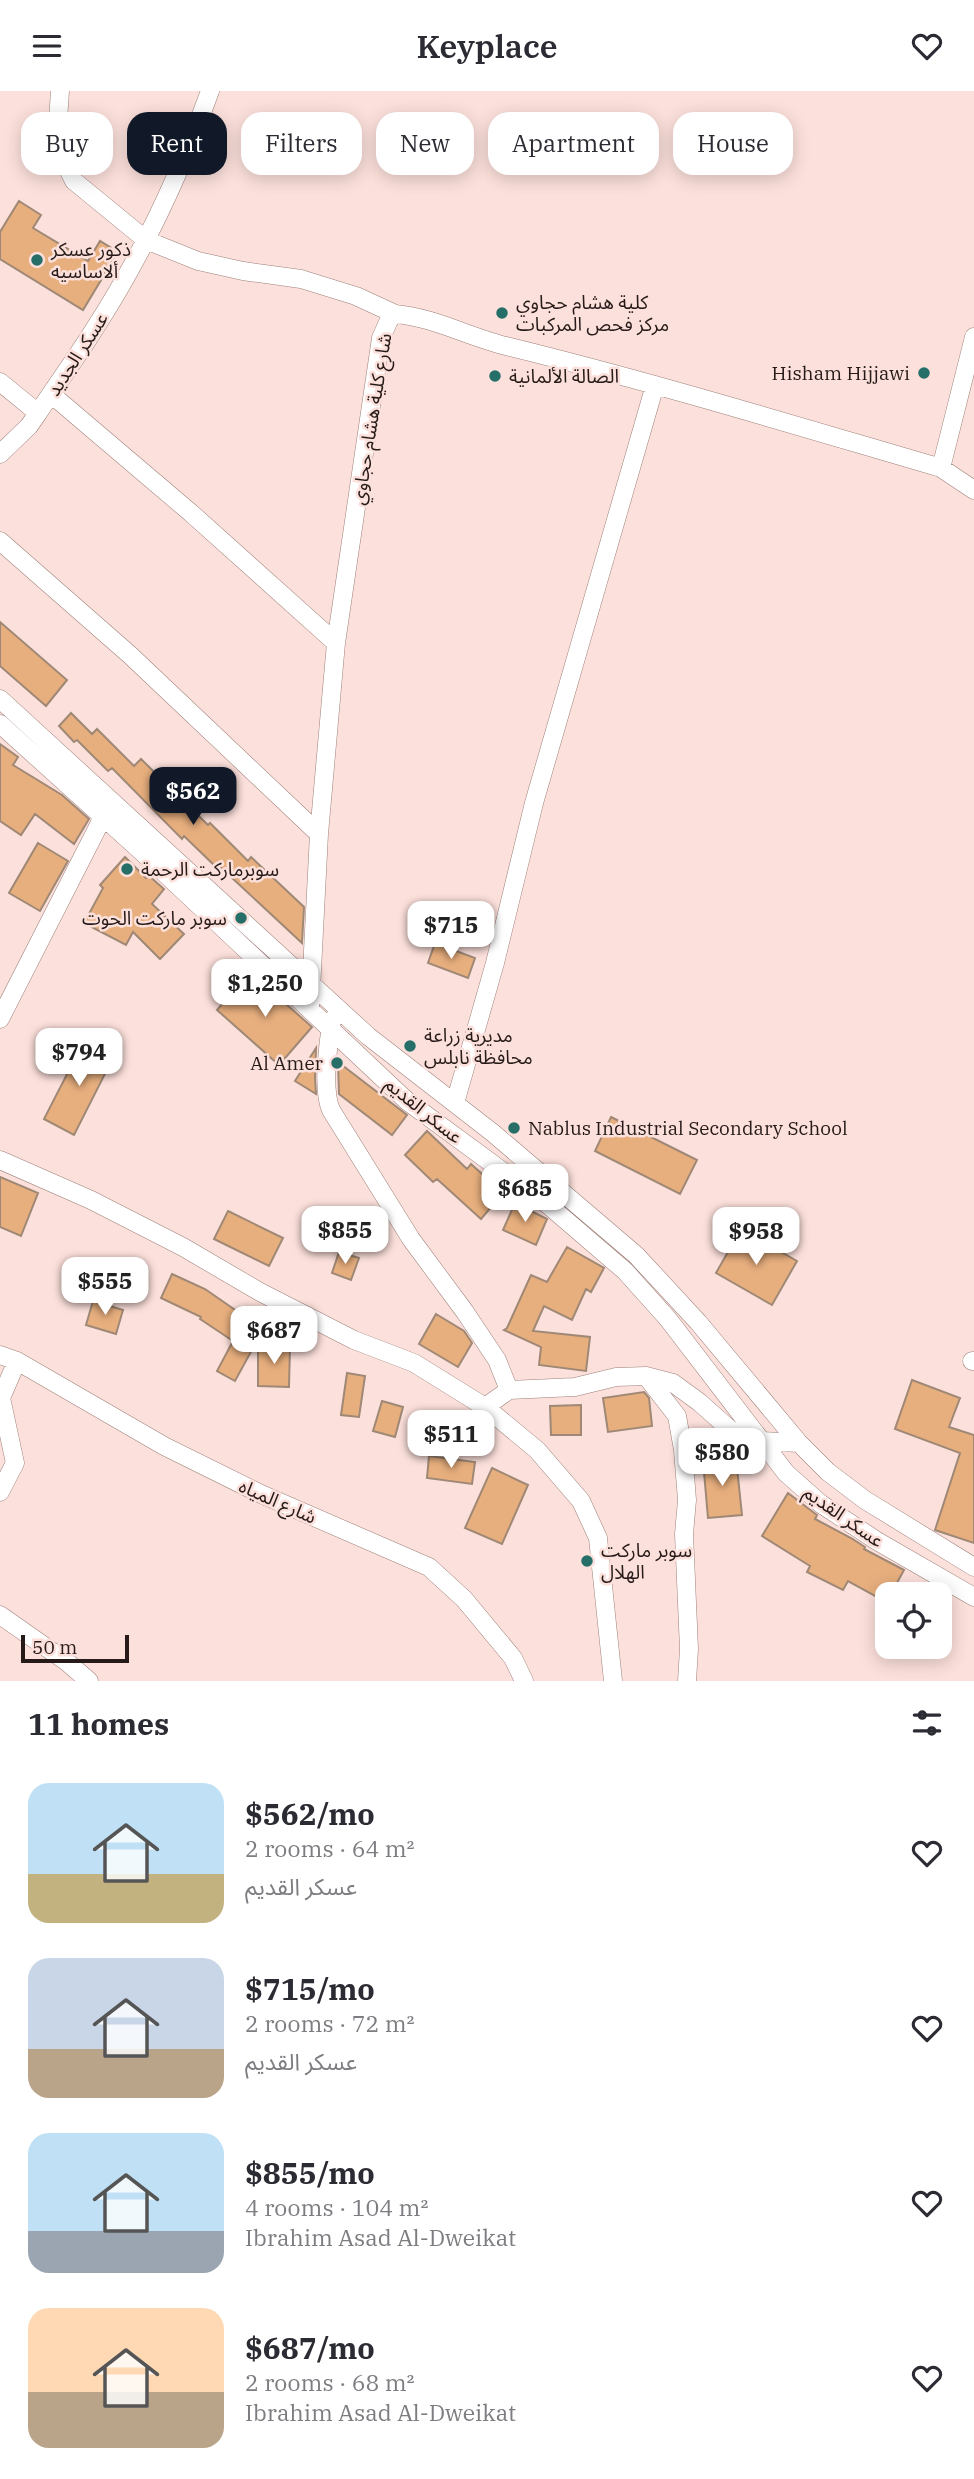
<!DOCTYPE html>
<meta charset="utf-8">
<style>
body{margin:0;font-family:"IBM Plex Serif","Noto Sans Arabic",serif;background:#f7f7f7;color:#2b2b33;height:100vh;display:flex;flex-direction:column;font-size:26px;white-space:nowrap}
*{box-sizing:border-box;margin:0}
p{font-size:23px;color:#7c7c81}
.icon{flex:none;width:38px;height:38px;fill:none;stroke:currentColor;stroke-width:2;stroke-linecap:round;stroke-linejoin:round}
.map{position:relative;height:1590px;overflow:hidden}
.drawer{display:flex;flex-direction:column;background:#fff;flex:1}
.drawer>*{flex:none}
.guide{position:absolute;left:21px;top:21px;width:933px;height:63px;display:flex;gap:14px}
.controls{position:absolute;left:875px;top:1491px;display:grid;gap:14px}
.controls a{display:grid;place-items:center;width:77px;height:77px;border-radius:14px;background:#fff;box-shadow:0 4px 18px #0003;font-size:35px}
.scale{position:absolute;left:21px;bottom:18px;width:108px;box-sizing:border-box;padding-left:7px;border:4px solid #271b19;border-top:0;font-size:19px;line-height:24px;white-space:nowrap;color:#271b19;-webkit-text-stroke:5px #fce0db;paint-order:stroke}
.price{position:absolute;translate:-50% -60px;padding:0 16px;border-radius:14px;background:#fff;color:#222;font-size:23px;line-height:46px;filter:drop-shadow(0 2px 4px #0008)}
.price::after{content:'';position:absolute;left:50%;top:42px;width:21px;height:16px;margin-left:-10px;background:inherit;clip-path:polygon(0 0,100% 0,50% 100%)}
.price.selected{background:#111827;color:#fff}
ul{padding:0;list-style:none}
li{display:flex;align-items:center;gap:21px;height:175px;padding:0 28px}
li span{display:grid;place-items:center;flex:none;width:196px;height:140px;border-radius:21px;color:#555}
li>.icon{margin-inline-start:auto}
span .icon{width:84px;height:84px;fill:#fffc;stroke-width:1}
li b{font-size:30px}
h2{display:flex;justify-content:space-between;align-items:center;height:84px;padding:0 28px;font-size:30px}
.chip{padding:0 24px;border-radius:21px;background:#fff;box-shadow:0 4px 18px #0003;font-size:24px;line-height:63px}
.chip.selected{background:#111827;color:#fff}
header{display:flex;justify-content:space-between;align-items:center;height:91px;padding:0 28px;background:#fff;font-size:32px;font-weight:600}
.map>svg:first-child{display:block}
.building{fill:#e8af7e;stroke:#9f8875;stroke-width:2}
.lines{fill:none;stroke-linecap:round;stroke-linejoin:round}
.minor-casing{stroke:#9e807a;stroke-width:19}
.minor{stroke:#fff;stroke-width:18}
.poi-dot{fill:#266f69;stroke:#fce0db;stroke-width:2.5}
.labels{text-anchor:middle;dominant-baseline:central;stroke-width:5;stroke-linejoin:round;paint-order:stroke}
.poi-label{font-size:19px;fill:#271b19;stroke:#fce0db;text-anchor:start}
.street-label{font-size:19px;fill:#271b19;stroke:#fce0db}
</style>
<header><svg class="icon" aria-label="menu" viewBox="0 0 24 24"><path d="M4 6h16M4 12h16M4 18h16"/></svg>Keyplace<svg class="icon" aria-label="heart" viewBox="0 0 24 24"><path d="M12 20l-8-8c-3-5 5-10 8-4 3-6 11-1 8 4z"/></svg></header>
<div class="map">
<svg width="974" height="1590" viewBox="0 0 974 1590">
<rect width="100%" height="100%" fill="#fce0db"/>
<!-- building -->
<path class="building" d="M19,110L41,124L33,137L88,170L100,150L118,161L83,219L0,168V141Z
M0,531L67,589L46,615L0,575Z
M71,622L92,643L97,638L134,675L141,668L208,734L210,732L248,770L251,766L304,816L302,852L217,773L215,775L184,745L182,748L112,677L108,680L77,649L74,651L59,635Z
M0,653L18,666L13,674L62,704L89,728L74,753L35,723L21,744L0,730Z
M38,752L68,770L40,820L9,802Z
M125,766L146,787L148,784L164,798L152,813L184,843L160,868L133,841L126,854L84,832L103,797L100,794Z
M435,852L475,867L468,887L428,872Z
M250,881L312,936L279,974L217,919Z
M84,950L114,965L74,1044L44,1028Z
M316,957L315,987L316,1003L295,990Z
M338,971L407,1024L392,1044L339,1003Z
M611,1026L697,1069L680,1103L595,1060Z
M427,1040L467,1078L471,1073L503,1102L481,1128L437,1088L433,1091L405,1064Z
M0,1086L38,1102L21,1145L0,1136Z
M515,1112L547,1128L536,1154L503,1139Z
M228,1120L283,1147L269,1175L214,1148Z
M741,1138L797,1170L772,1214L716,1182Z
M567,1156L604,1177L591,1201L586,1198L572,1229L544,1215L533,1240L590,1246L586,1280L539,1274L541,1256L504,1239L507,1237L531,1184L547,1191Z
M339,1161L359,1167L351,1189L332,1182Z
M172,1183L205,1198L241,1223L234,1233L259,1246L235,1290L217,1280L233,1250L200,1228L201,1226L161,1207Z
M93,1210L123,1219L116,1243L86,1234Z
M436,1223L464,1240L472,1252L458,1276L419,1253Z
M258,1254L290,1255L289,1296L258,1295Z
M347,1282L365,1285L359,1326L341,1324Z
M912,1289L960,1307L949,1336L974,1344V1452L935,1439L960,1362L895,1338Z
M644,1301L649,1307L652,1335L608,1341L603,1307Z
M382,1310L403,1316L395,1346L373,1340Z
M581,1314V1344H551L550,1315Z
M429,1365L475,1371L472,1393L427,1387Z
M736,1367L742,1424L708,1427L703,1370Z
M492,1377L528,1394L502,1453L465,1437Z
M788,1402L817,1424L815,1428L851,1447L865,1456L864,1458L904,1479L891,1503H887L886,1511L848,1490L843,1499L807,1481L810,1475L762,1445Z"/>
<g class="lines">
<!-- minor casing -->
<g class="minor-casing">
<path id="minor" d="M60,0L58,29L63,68L74,90L146,149L198,170L243,180L301,188L356,205L395,223
M0,291L38,322
M51,303L191,422L336,552
M0,363L29,335L38,322C57,293 77,266 95,237C143,163 180,83 210,0
M941,377L974,246
M0,450L130,564L319,743
M0,608L368,945L493,1042L636,1164L698,1231L799,1352L828,1381L865,1409L974,1476
M0,633L141,760L407,1010L547,1113L625,1180L668,1228L786,1382L821,1413L877,1450L974,1506
M310,918L319,743L336,552L381,247L389,229L395,223C433,226 469,246 506,255C653,291 797,335 941,377L974,399
M0,928L103,726L113,721
M332,929C328,951 322,999 331,1019L411,1148L465,1221L497,1269L509,1299
M455,1012L495,872L534,712L655,294
M0,1069L91,1109L183,1156L260,1201L354,1249L414,1272L485,1316L537,1359L581,1410L598,1447L613,1590
M0,1264L17,1270L164,1355L261,1403L429,1476L464,1508L513,1567L524,1590
M972,1270H974
M646,1285L677,1325L683,1359L687,1409L684,1443L689,1558L687,1590
M485,1316L509,1299L575,1296L616,1286L646,1285L673,1292L699,1311L734,1342L760,1350L799,1352
M0,1401L15,1372L1,1307L17,1270
M0,1524L67,1571L89,1590"/>
</g>
<!-- minor -->
<use href="#minor" class="minor"/>
</g>
<!-- markers -->
<g class="poi-dot">
<circle cx="37" cy="169" r="7"/>
<circle cx="502" cy="222" r="7"/>
<circle cx="924" cy="282" r="7"/>
<circle cx="495" cy="285" r="7"/>
<circle cx="127" cy="778" r="7"/>
<circle cx="241" cy="827" r="7"/>
<circle cx="410" cy="955" r="7"/>
<circle cx="337" cy="972" r="7"/>
<circle cx="514" cy="1037" r="7"/>
<circle cx="587" cy="1470" r="7"/>
</g>
<g class="labels">
<!-- poi labels -->
<g class="poi-label">
<text x="51" y="158">ذكور عسكر<tspan x="51" dy="22">ألاساسيه</tspan></text>
<text x="516" y="211">كلية هشام حجاوي<tspan x="516" dy="22">مركز فحص المركبات</tspan></text>
<text x="910" y="282" text-anchor="end">Hisham Hijjawi</text>
<text x="509" y="285">الصالة الألمانية</text>
<text x="141" y="778">سوبرماركت الرحمة</text>
<text x="227" y="827" text-anchor="end">سوبر ماركت الحوت</text>
<text x="424" y="944">مديرية زراعة<tspan x="424" dy="22">محافظة نابلس</tspan></text>
<text x="323" y="972" text-anchor="end">Al Amer</text>
<text x="528" y="1037">Nablus Industrial Secondary School</text>
<text x="601" y="1459">سوبر ماركت<tspan x="601" dy="22">الهلال</tspan></text>
</g>
<!-- street labels -->
<g class="street-label">
<text transform="translate(77 263) rotate(-57)">عسكر الجديد</text>
<text transform="translate(371 328) rotate(-81)">شارع كلية هشام حجاوي</text>
<text transform="translate(424 1019) rotate(39)">عسكر القديم</text>
<text transform="translate(278 1410) rotate(24)">شارع المياه</text>
<text transform="translate(844 1425) rotate(35)">عسكر القديم</text>
</g>
</g>
</svg>
<div class="controls">
<a><svg class="icon" aria-label="locate" viewBox="0 0 24 24"><circle cx="12" cy="12" r="6"/><path d="M12 2v4M12 18v4M2 12h4M18 12h4"/></svg></a>
</div>
<div class="scale">50 m</div>
<b class="price selected" style="left:193px;top:736px">$562</b>
<b class="price" style="left:451px;top:870px">$715</b>
<b class="price" style="left:265px;top:928px">$1,250</b>
<b class="price" style="left:79px;top:997px">$794</b>
<b class="price" style="left:525px;top:1133px">$685</b>
<b class="price" style="left:345px;top:1175px">$855</b>
<b class="price" style="left:756px;top:1176px">$958</b>
<b class="price" style="left:105px;top:1226px">$555</b>
<b class="price" style="left:274px;top:1275px">$687</b>
<b class="price" style="left:451px;top:1379px">$511</b>
<b class="price" style="left:722px;top:1397px">$580</b>
<div class="guide">
<a class="chip">Buy</a>
<a class="chip selected">Rent</a>
<a class="chip">Filters</a>
<a class="chip">New</a>
<a class="chip">Apartment</a>
<a class="chip">House</a>
</div>
</div>
<section class="drawer">
<h2>11 homes<svg class="icon" aria-label="filters" viewBox="0 0 24 24"><path d="M4 7h16M4 17h16"/><circle cx="9" cy="7" r="2"/><circle cx="15" cy="17" r="2"/></svg></h2>
<ul>
<li><span style="background:linear-gradient(#bfe0f5 65%,#c2b280 0)"><svg class="icon" aria-label="home" viewBox="0 0 24 24"><path d="M3 11l9-7 9 7M6 9v11h12V9"/></svg></span><div><b>$562/mo</b><p>2 rooms · 64 m²</p><p>عسكر القديم</p></div><svg class="icon" aria-label="heart" viewBox="0 0 24 24"><path d="M12 20l-8-8c-3-5 5-10 8-4 3-6 11-1 8 4z"/></svg></li>
<li><span style="background:linear-gradient(#c9d6e8 65%,#b9a48a 0)"><svg class="icon" aria-label="home" viewBox="0 0 24 24"><path d="M3 11l9-7 9 7M6 9v11h12V9"/></svg></span><div><b>$715/mo</b><p>2 rooms · 72 m²</p><p>عسكر القديم</p></div><svg class="icon" aria-label="heart" viewBox="0 0 24 24"><path d="M12 20l-8-8c-3-5 5-10 8-4 3-6 11-1 8 4z"/></svg></li>
<li><span style="background:linear-gradient(#bfe0f5 70%,#9aa5b1 0)"><svg class="icon" aria-label="home" viewBox="0 0 24 24"><path d="M3 11l9-7 9 7M6 9v11h12V9"/></svg></span><div><b>$855/mo</b><p>4 rooms · 104 m²</p><p>Ibrahim Asad Al-Dweikat</p></div><svg class="icon" aria-label="heart" viewBox="0 0 24 24"><path d="M12 20l-8-8c-3-5 5-10 8-4 3-6 11-1 8 4z"/></svg></li>
<li><span style="background:linear-gradient(#ffd9b3 60%,#b9a48a 0)"><svg class="icon" aria-label="home" viewBox="0 0 24 24"><path d="M3 11l9-7 9 7M6 9v11h12V9"/></svg></span><div><b>$687/mo</b><p>2 rooms · 68 m²</p><p>Ibrahim Asad Al-Dweikat</p></div><svg class="icon" aria-label="heart" viewBox="0 0 24 24"><path d="M12 20l-8-8c-3-5 5-10 8-4 3-6 11-1 8 4z"/></svg></li>
</ul>
</section>
